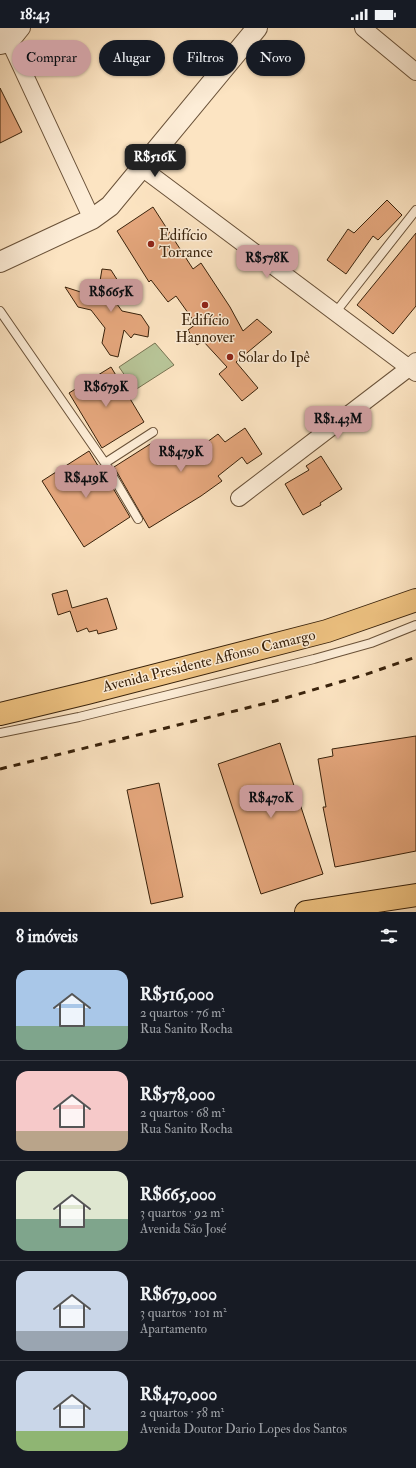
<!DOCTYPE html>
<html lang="pt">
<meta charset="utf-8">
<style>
body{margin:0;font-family:"IM FELL Double Pica",serif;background:#242831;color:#f1f3f6;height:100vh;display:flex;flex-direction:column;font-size:15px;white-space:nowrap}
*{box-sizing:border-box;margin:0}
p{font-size:13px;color:#9ea1a6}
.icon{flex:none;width:22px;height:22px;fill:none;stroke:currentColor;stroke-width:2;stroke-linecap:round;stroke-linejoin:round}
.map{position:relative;height:884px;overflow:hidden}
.drawer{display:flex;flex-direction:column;background:#171b24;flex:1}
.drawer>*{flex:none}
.hud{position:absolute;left:12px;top:12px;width:392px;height:36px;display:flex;gap:8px}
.price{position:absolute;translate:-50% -34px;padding:0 9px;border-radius:8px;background:#c59692;color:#111;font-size:13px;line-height:26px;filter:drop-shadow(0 1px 2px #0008)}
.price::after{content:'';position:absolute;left:50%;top:24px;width:12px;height:9px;margin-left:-6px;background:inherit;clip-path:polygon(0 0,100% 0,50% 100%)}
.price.on{background:#222;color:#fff}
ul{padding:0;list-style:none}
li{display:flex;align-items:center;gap:12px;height:100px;padding:0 16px}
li+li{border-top:1px solid #363941}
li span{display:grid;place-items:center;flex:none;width:112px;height:80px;border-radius:12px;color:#555}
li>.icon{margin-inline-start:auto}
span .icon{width:48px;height:48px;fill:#fffc;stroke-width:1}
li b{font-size:17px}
h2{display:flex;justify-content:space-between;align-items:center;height:48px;padding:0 16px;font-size:17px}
.chip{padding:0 14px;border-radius:18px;background:#171b24;box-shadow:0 1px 3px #0004;font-size:14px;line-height:36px}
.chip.on{background:#c59692;color:#111}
.status{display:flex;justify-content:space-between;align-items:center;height:28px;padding:0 20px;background:#171b24;direction:ltr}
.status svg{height:11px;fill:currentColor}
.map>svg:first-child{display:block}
.green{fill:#b8c598;stroke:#787452}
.building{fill:#e4a67c;stroke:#39220b}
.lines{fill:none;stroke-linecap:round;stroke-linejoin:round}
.service-casing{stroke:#6a5239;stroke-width:10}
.minor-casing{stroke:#6a5239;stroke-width:18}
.tertiary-casing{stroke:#6a5239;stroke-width:22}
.primary-casing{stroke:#39220b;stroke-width:24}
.service{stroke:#fdedd7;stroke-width:8}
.minor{stroke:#fdedd7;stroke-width:16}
.tertiary{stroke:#fdedd7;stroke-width:20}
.primary{stroke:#eec281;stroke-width:22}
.rail{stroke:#39220b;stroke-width:3;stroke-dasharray:7 7;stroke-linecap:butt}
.poi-dot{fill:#8f2418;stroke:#fdedd7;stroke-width:1.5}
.labels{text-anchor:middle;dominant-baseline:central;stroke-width:3;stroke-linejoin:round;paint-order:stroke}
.poi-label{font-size:15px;fill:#39220b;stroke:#fdedd7;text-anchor:start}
.street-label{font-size:15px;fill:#39220b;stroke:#fdedd7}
</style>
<div class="status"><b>18:43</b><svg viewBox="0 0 49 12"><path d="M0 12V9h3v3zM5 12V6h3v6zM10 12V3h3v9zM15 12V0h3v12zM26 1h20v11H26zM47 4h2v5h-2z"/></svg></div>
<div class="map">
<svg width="416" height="884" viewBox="0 0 416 884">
<rect width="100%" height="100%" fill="#fce4c2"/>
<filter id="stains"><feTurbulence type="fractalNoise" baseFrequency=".005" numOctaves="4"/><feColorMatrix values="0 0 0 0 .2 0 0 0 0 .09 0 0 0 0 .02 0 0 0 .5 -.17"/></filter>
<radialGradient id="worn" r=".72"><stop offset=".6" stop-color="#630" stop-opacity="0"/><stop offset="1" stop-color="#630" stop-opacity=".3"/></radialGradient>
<!-- green -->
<path class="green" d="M155,315L174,337L135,362L119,339Z"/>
<!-- building -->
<path class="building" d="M0,60L22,104L0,115Z
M387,172L402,187L378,212L373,208L346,246L327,232L348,201L354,205Z
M153,179L193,241L201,235L230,279L243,303L257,291L272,304L236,334L258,360L242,373L219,346L227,339L203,313L197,317L188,302L196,296L176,268L168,274L151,252L149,254L117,203Z
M416,205V278L393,306L357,277Z
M102,241L111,242L118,253L114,272L122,283L141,287L149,299L148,309L134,306L131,310L124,302L118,329L110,327L102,315L105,300L91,282L78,279L65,259L90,267L99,259Z
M111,339L144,394L102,420L69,365Z
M245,400L262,426L247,436L242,429L218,448L222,453L201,468L149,500L114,439L155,413L166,430L192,412L199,420L218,406L225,414Z
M89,423L103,446L104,445L130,489L84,519L42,453Z
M321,428L342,461L320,475L321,477L303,487L285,456L309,442L306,438Z
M67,562L72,580L107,570L117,601L98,606L97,602L89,604L87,600L77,604L70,583L58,587L52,566Z
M416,708V823L335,839L323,779H326L318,731L333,728L332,721Z
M280,715L323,846L261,866L218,736Z
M159,755L183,869L151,876L127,762Z"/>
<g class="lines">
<!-- service casing -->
<g class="service-casing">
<path id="service" d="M0,283L105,435L138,491
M335,285L416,182
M105,435L153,404
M0,705L79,689L314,631L371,615L416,597"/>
</g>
<!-- minor casing -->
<g class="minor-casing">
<path id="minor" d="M3,0L92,191
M363,0L416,44
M1,18L10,15L22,0
M142,140L416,345
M239,470L409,340L416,333"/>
</g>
<!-- tertiary casing -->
<g class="tertiary-casing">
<path id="tertiary" d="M0,234L92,191L110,178L257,0"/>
</g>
<!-- primary casing -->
<g class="primary-casing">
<path id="primary" d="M0,686L87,665L327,603L416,572
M306,884L416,867"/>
</g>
<!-- service -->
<use href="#service" class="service"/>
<!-- minor -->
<use href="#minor" class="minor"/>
<!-- tertiary -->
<use href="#tertiary" class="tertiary"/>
<!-- primary -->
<use href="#primary" class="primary"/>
<!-- rail -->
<path class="rail" d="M0,741L275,673L364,647L416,629"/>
</g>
<!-- markers -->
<g class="poi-dot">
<circle cx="151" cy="216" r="4"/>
<circle cx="205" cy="277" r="4"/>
<circle cx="230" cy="329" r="4"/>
</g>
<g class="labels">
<!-- poi labels -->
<g class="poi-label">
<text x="159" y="207">Edifício<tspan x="159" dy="17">Torrance</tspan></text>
<text x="205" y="292" text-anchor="middle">Edifício<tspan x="205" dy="17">Hannover</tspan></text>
<text x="238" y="329">Solar do Ipê</text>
</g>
<!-- street labels -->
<g class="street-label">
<text transform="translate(209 633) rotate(-14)">Avenida Presidente Affonso Camargo</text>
</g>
</g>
<rect width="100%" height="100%" filter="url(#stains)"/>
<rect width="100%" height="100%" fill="url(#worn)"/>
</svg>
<b class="price on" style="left:155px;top:150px">R$516K</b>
<b class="price" style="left:267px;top:251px">R$578K</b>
<b class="price" style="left:111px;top:285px">R$665K</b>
<b class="price" style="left:106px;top:380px">R$679K</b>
<b class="price" style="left:338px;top:412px">R$1.43M</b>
<b class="price" style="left:181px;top:445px">R$479K</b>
<b class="price" style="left:86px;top:471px">R$419K</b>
<b class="price" style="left:271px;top:791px">R$470K</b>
<div class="hud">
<a class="chip on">Comprar</a>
<a class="chip">Alugar</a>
<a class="chip">Filtros</a>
<a class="chip">Novo</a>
</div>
</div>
<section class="drawer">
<h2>8 imóveis<svg class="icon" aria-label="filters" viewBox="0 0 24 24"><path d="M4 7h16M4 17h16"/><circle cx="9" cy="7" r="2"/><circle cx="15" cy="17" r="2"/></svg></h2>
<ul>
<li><span style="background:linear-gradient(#a9c7e8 70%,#7fa58c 0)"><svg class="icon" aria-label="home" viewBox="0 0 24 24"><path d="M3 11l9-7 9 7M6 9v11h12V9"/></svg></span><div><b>R$516,000</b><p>2 quartos · 76 m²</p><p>Rua Sanito Rocha</p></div></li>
<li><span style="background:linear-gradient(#f6c9c9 75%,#b9a48a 0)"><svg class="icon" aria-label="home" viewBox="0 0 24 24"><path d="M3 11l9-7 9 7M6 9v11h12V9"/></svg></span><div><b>R$578,000</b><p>2 quartos · 68 m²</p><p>Rua Sanito Rocha</p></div></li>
<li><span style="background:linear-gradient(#dfe7d0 60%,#7fa58c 0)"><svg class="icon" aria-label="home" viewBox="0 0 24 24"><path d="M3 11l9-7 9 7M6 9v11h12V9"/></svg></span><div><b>R$665,000</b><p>3 quartos · 92 m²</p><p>Avenida São José</p></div></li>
<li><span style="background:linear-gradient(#c9d6e8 75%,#9aa5b1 0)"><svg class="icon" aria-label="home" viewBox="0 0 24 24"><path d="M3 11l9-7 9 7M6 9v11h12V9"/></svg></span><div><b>R$679,000</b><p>3 quartos · 101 m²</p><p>Apartamento</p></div></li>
<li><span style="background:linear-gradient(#c9d6e8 75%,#8fb573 0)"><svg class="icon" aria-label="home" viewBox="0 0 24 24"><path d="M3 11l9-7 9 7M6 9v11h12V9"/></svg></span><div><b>R$470,000</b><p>2 quartos · 58 m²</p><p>Avenida Doutor Dario Lopes dos Santos</p></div></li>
</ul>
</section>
